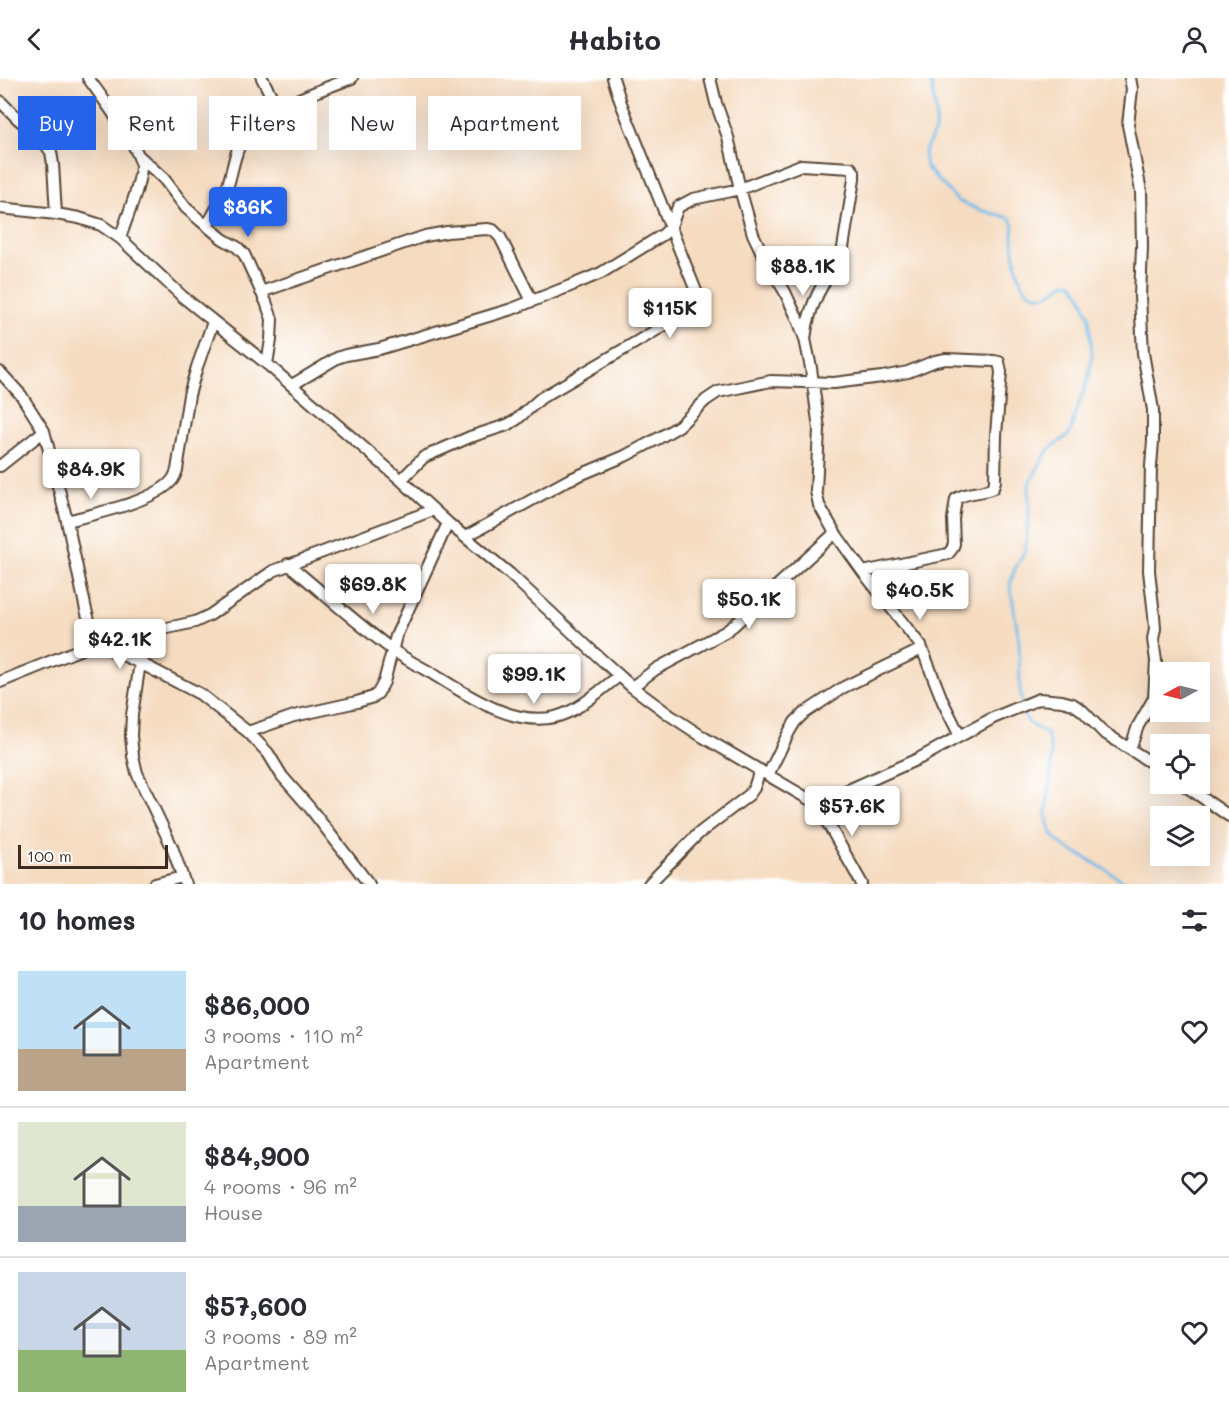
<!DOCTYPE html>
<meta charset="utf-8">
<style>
body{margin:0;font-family:Mali,sans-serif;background:#f7f7f7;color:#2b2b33;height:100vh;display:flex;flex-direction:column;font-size:22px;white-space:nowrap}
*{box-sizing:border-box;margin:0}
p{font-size:20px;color:#7c7c81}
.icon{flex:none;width:33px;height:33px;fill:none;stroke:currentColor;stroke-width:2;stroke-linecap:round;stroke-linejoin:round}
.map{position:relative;height:806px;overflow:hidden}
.details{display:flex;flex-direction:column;background:#fff;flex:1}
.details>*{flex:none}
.banner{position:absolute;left:18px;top:18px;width:600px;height:54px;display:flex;gap:12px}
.needle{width:39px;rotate:263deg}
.buttons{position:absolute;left:1150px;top:584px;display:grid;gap:12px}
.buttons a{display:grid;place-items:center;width:60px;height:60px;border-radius:0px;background:#fff;box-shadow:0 6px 24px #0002;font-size:30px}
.scale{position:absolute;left:18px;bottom:15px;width:150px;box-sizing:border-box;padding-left:6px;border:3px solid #3b2a1e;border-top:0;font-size:16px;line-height:21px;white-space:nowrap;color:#3b2a1e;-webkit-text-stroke:4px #fff;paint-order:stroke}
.price{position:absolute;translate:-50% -51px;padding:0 14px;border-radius:6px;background:#fff;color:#222;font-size:20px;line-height:39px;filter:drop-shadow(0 2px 3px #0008)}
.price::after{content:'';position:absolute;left:50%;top:36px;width:18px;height:14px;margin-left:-9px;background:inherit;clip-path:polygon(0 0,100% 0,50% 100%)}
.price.active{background:#2563eb;color:#fff}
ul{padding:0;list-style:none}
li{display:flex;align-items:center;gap:18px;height:150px;padding:0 18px}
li+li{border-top:2px solid #e1e1e2}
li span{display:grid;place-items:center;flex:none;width:168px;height:120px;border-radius:0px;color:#555}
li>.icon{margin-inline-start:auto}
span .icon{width:72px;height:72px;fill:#fffc;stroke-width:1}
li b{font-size:26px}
h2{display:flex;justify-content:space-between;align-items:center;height:72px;padding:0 18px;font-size:26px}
.pill{padding:0 21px;border-radius:0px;background:#fff;box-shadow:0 6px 24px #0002;font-size:21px;line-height:54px}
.pill.active{background:#2563eb;color:#fff}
header{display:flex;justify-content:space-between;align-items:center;height:78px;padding:0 18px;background:#fff;font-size:27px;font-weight:700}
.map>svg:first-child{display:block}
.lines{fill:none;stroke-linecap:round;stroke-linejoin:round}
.stream{stroke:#6eb9e7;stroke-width:3}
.street-casing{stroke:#574536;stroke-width:14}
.street{stroke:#fff;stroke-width:10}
</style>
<header><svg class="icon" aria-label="back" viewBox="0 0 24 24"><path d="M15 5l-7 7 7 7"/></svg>Habito<svg class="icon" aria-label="person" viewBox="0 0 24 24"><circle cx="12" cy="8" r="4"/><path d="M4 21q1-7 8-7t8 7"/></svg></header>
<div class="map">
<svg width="1229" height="806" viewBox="0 0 1229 806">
<rect width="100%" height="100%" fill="#fff"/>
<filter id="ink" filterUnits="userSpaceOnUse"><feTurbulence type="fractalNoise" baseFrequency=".0167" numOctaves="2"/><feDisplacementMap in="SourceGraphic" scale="12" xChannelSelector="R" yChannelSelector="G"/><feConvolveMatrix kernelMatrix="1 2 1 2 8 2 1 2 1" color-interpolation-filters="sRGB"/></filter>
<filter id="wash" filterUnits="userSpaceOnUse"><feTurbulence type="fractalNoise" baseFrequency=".008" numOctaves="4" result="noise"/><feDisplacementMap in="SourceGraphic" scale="24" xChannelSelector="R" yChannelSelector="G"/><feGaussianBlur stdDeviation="1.35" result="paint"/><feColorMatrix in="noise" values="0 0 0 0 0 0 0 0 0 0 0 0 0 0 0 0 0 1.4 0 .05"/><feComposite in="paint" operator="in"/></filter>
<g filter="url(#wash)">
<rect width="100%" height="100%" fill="#f5dcc1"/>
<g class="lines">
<!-- stream -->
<path class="stream" d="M927,0L932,8L936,37L935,53L924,74L926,89L958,123L980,132L1010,140L1014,147C1011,162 1016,201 1027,212C1032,217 1038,218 1045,217C1053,215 1059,209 1065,204L1073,205L1081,217L1089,238L1092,276L1089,299L1074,339L1071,353L1066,359L1048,372L1029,406V436L1025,473L1014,493L1010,507L1019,562L1020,611L1022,625
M1023,632C1026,647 1033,649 1046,654C1051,667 1052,682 1051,695C1050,717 1039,743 1057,762C1064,770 1074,774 1084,779C1099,788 1113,795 1127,806"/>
</g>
</g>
<g filter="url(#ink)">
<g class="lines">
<!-- street casing -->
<g class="street-casing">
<path id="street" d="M88,0C101,18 140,69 141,88C141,106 126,142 120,160
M262,0L278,31
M710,0L716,25L728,59L740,111L753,156L762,175L785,214L799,244L805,261L811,290L819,351L816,413L819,427L835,455L863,494L921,568L943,624L960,658
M0,23L18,41L41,60L51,74L53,86L56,136
M139,78L164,101L186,130L201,143L223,161L237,169L244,176L266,224L272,241L271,262L267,286
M0,130L56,136L79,140L101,147L120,160L183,219L267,286L401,402L448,445L510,496L592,573L632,609L671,638L703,659L817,726L862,806
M207,148C214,134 223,121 228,107C233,91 235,72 244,59C262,32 323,11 352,0
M261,214L425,158L447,154L487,151L493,152L500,159L532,223
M0,294L21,317L44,353L67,443L86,532L96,565L140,585L200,616L248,654L268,675L282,698L310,730L369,806
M292,307L337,280L346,277L379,271L512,231L570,208L601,195L664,156L671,148L678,129L693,121L740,111L801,87L851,90L854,94V101L842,176C840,186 832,192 826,201C815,219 807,239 805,261
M0,388L44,353
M401,402L424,379L470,359L507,347L516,342L541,320L694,230L699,225L698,218L621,25L613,0
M67,443C94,436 157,423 173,401C175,398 176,395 177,392L189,317L197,289L213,244
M465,459L568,402L625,378L659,360L679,348L706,322L718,314L771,303L834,305L882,299L908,294L935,283L946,281L994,283L999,284L1001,294L996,357L995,403L993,410C981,416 967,413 956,421L953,441L954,466L952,471L948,476L863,494
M288,486C322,514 355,544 390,570C403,580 419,588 433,596C467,617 513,649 555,639C579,633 599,613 619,598
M0,604L96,565
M632,609L656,591L725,554L733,548L835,455
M248,654L294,638L357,624L373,619L378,615L384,604L396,558L448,445
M1130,671L1138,648L1154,620L1156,583L1153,561L1155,551L1154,537L1149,493L1151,388L1153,363V332L1143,275L1140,218L1142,169L1141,113L1128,47L1132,11L1130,0
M768,697L789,654L795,644L803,636L844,609L922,571
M1181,705L1229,738
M817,726L920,680L993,640L1039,621L1062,623L1073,626L1083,633L1103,654L1161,691
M155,806L182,799
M185,806L172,769L137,695L133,678L131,658L132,637L140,585L148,565L155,557L163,551L195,544L210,537L273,493L433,432
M649,806L698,756L749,717L754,710L760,692"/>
</g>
<!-- street -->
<use href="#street" class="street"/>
</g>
</g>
</svg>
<div class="buttons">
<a><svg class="needle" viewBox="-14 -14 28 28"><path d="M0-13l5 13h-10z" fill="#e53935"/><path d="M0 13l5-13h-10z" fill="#7c7c81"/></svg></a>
<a><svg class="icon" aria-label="locate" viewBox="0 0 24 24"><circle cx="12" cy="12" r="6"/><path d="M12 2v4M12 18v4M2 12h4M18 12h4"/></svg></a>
<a><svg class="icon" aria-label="layers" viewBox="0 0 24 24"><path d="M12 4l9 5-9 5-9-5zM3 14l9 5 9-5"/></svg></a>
</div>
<div class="scale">100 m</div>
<b class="price active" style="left:248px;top:160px">$86K</b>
<b class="price" style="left:803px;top:219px">$88.1K</b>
<b class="price" style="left:670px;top:261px">$115K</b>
<b class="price" style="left:91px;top:422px">$84.9K</b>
<b class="price" style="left:373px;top:537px">$69.8K</b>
<b class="price" style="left:920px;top:543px">$40.5K</b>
<b class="price" style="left:749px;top:552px">$50.1K</b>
<b class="price" style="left:120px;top:592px">$42.1K</b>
<b class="price" style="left:534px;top:627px">$99.1K</b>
<b class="price" style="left:852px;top:759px">$57.6K</b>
<div class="banner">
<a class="pill active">Buy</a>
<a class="pill">Rent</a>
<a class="pill">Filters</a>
<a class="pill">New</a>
<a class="pill">Apartment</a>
</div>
</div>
<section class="details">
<h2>10 homes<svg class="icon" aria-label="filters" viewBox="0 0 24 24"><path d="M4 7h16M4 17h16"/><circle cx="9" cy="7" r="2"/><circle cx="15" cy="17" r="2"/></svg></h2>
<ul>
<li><span style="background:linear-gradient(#bfe0f5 65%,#b9a48a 0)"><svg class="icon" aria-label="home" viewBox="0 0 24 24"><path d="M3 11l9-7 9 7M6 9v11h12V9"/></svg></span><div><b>$86,000</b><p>3 rooms · 110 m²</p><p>Apartment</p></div><svg class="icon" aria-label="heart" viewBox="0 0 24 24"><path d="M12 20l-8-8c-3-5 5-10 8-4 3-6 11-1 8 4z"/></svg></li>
<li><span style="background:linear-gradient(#dfe7d0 70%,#9aa5b1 0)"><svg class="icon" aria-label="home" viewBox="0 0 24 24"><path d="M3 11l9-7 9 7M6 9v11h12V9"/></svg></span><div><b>$84,900</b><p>4 rooms · 96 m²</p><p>House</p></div><svg class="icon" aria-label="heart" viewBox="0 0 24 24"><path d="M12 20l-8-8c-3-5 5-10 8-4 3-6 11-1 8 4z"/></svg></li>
<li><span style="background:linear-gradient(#c9d6e8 65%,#8fb573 0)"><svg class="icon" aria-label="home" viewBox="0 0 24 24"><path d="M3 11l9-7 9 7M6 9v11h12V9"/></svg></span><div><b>$57,600</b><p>3 rooms · 89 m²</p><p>Apartment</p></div><svg class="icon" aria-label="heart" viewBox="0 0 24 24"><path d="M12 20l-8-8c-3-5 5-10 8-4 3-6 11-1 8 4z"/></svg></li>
</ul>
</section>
